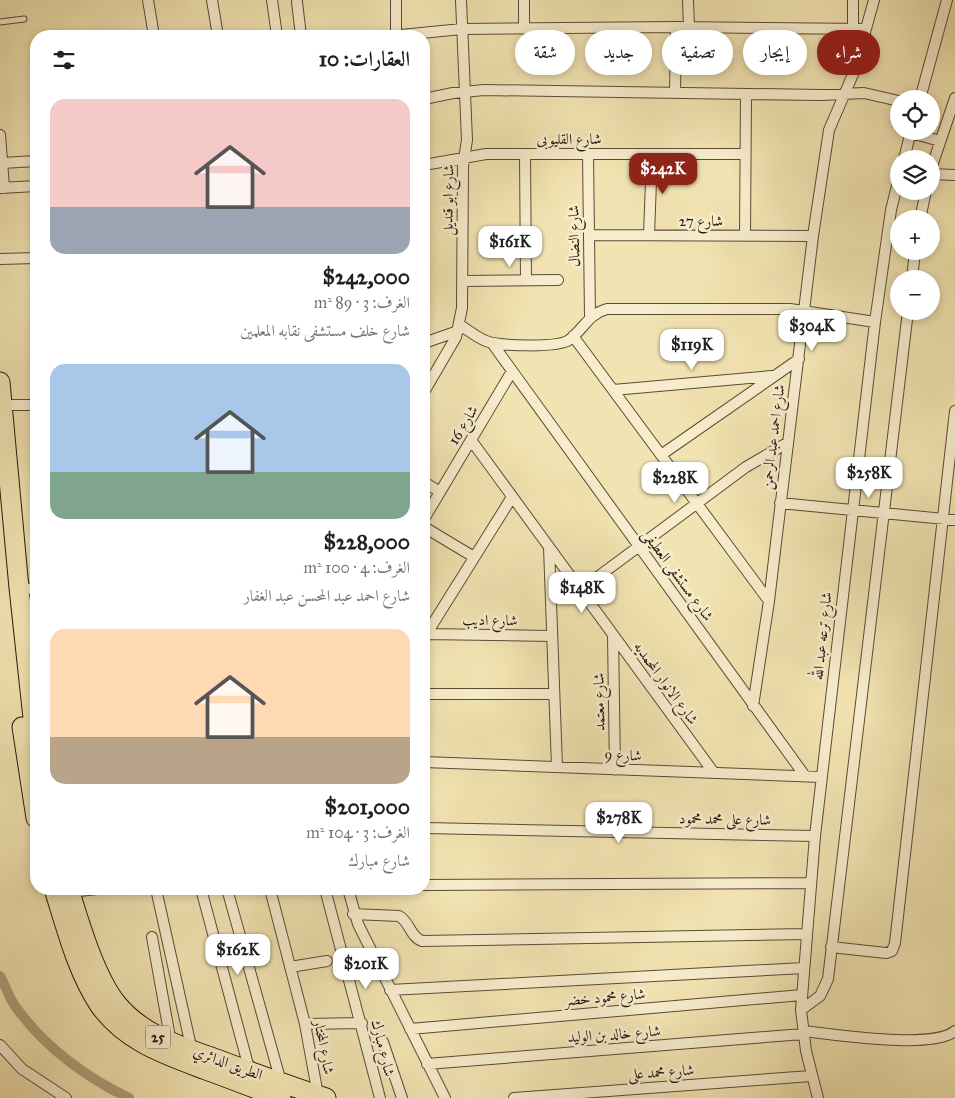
<!DOCTYPE html>
<html lang="ar">
<meta charset="utf-8">
<style>
body{margin:0;font-family:"IM FELL Great Primer",Amiri,serif;background:#f2f2f2;color:#202124;direction:rtl;height:100vh;display:flex;flex-direction:column;font-size:19px;white-space:nowrap}
*{box-sizing:border-box;margin:0}
p{font-size:16px;color:#757577}
.icon{flex:none;width:28px;height:28px;fill:none;stroke:currentColor;stroke-width:2;stroke-linecap:round;stroke-linejoin:round}
.map{position:relative;flex:1;overflow:hidden;direction:ltr}
.panel{position:absolute;left:30px;top:30px;width:400px;height:865px;display:flex;flex-direction:column;background:#fff;border-radius:20px;box-shadow:0 2px 8px #0003;direction:rtl}
.panel>*{flex:none}
.top-card{position:absolute;left:445px;top:30px;width:435px;height:45px;direction:rtl;display:flex;gap:10px}
.tools{position:absolute;left:890px;top:90px;display:grid;gap:10px}
.tools a{display:grid;place-items:center;width:50px;height:50px;border-radius:50%;background:#fff;box-shadow:0 2px 8px #0003;font-size:25px}
.price{position:absolute;translate:-50% -42px;padding:0 11px;border-radius:10px;background:#fff;color:#222;font-size:16px;line-height:32px;filter:drop-shadow(0 1px 2px #0008)}
.price::after{content:'';position:absolute;left:50%;top:30px;width:15px;height:11px;margin-left:-8px;background:inherit;clip-path:polygon(0 0,100% 0,50% 100%)}
.price.selected{background:#8f2418;color:#fff}
ul{padding:0;list-style:none}
li{display:grid;align-content:center;gap:10px;height:265px;padding:0 20px}
li span{display:grid;place-items:center;height:155px;border-radius:15px;color:#555}
li>.icon{margin-inline-start:auto}
span .icon{width:90px;height:90px;fill:#fffc;stroke-width:1}
li b{font-size:21px}
h2{display:flex;justify-content:space-between;align-items:center;height:60px;padding:0 20px;font-size:21px}
.pill{padding:0 18px;border-radius:22px;background:#fff;box-shadow:0 2px 8px #0003;font-size:18px;line-height:45px}
.pill.selected{background:#8f2418;color:#fff}
.map>svg:first-child{display:block}
.lines{fill:none;stroke-linecap:round;stroke-linejoin:round}
.canal{stroke:#ad9f7a;stroke-width:10}
.lane-casing{stroke:#594b36;stroke-width:7}
.street-casing{stroke:#594b36;stroke-width:12}
.highway-casing{stroke:#26180d;stroke-width:21}
.lane{stroke:#f7edcd;stroke-width:5}
.street{stroke:#f7edcd;stroke-width:10}
.highway{stroke:#f2e4b2;stroke-width:19}
.labels{text-anchor:middle;dominant-baseline:central;stroke-width:5;stroke-linejoin:round;paint-order:stroke}
.shield{fill:#f7edcd;stroke:#655847;stroke-width:1}
.shield-label{font-size:14px;font-weight:bold;fill:#26180d}
.street-label{font-size:15px;fill:#26180d;stroke:#f7edcd}
</style>
<div class="map">
<svg width="955" height="1098" viewBox="0 0 955 1098">
<rect width="100%" height="100%" fill="#f2e4b2"/>
<filter id="stains"><feTurbulence type="fractalNoise" baseFrequency=".004" numOctaves="4"/><feColorMatrix values="0 0 0 0 .2 0 0 0 0 .09 0 0 0 0 .02 0 0 0 .5 -.17"/></filter>
<radialGradient id="worn" r=".72"><stop offset=".6" stop-color="#630" stop-opacity="0"/><stop offset="1" stop-color="#630" stop-opacity=".3"/></radialGradient>
<g class="lines">
<!-- canal -->
<path class="canal" d="M0,976C6,987 10,1001 18,1010C46,1048 87,1078 129,1098"/>
<!-- lane casing -->
<g class="lane-casing">
<path id="lane" d="M0,22L24,19"/>
</g>
<!-- street casing -->
<g class="street-casing">
<path id="street" d="M148,0L154,36
M212,0L218,36
M272,0L277,36
M688,0L689,27
M853,0V29
M297,2L301,36
M524,29V0
M396,35V0
M391,36L462,29L676,27L866,29
M675,93L676,27
M424,99L453,93L484,90L821,95L864,93L899,101
M920,99L947,0
M911,133L940,141
M0,135L4,188
M525,154L526,280
M588,154L590,317
M904,159L911,131
M2,163L36,161
M424,165L486,154H745
M931,169L955,98
M931,174L955,175
M0,188L36,186
M920,219L926,191
M589,235L813,236
M649,235L652,154
M745,236L746,94
M0,259L36,258
M912,279L915,251
M462,281L558,280
M460,325C468,330 476,337 486,341C499,346 558,348 569,340C584,329 588,314 607,309H790L875,322
M573,336L769,601
M424,343L458,331
M492,343L805,776
M613,390L772,376
M424,392L456,337L462,308L463,166L467,140L461,0
M3,405H36
M471,440L714,773
M661,455L799,359
M424,482L440,492
M780,503L955,520
M424,519L512,371
M424,527L474,557
M549,547L557,767
M19,588L36,589
M580,590L746,467L787,443
M426,634L552,636
M613,635L615,770
M424,638L512,497
M424,694H554
M753,706L769,601L813,236L829,130L854,72L874,0
M424,762L821,777
M424,828L815,836
M424,885L811,883
M156,889L192,1051
M201,889L250,1072
M227,889L281,1082
M270,889L305,1024L318,1095
M325,889L380,1098
M348,889L358,924L445,1098
M70,892L97,889
M353,914L399,916C410,922 410,937 422,941L807,934
M152,937L171,1043
M831,947L886,953L892,951L895,943L955,411
M290,967L327,961
M390,990L804,968
M801,1010L820,996L828,979L908,311
M305,1024L362,1023
M410,1029L802,995
M803,1031C834,1034 932,1050 955,1031
M383,1042L402,1098
M0,1045L22,1069L66,1098
M427,1064L803,1034
M514,1098L811,1076
M818,1098L806,1051L801,1010L815,836L875,322L891,210L899,178"/>
</g>
<!-- highway casing -->
<g class="highway-casing">
<path id="highway" d="M0,382L19,588L36,746
M22,727L36,818
M54,889C66,927 77,972 100,1006C126,1042 166,1055 206,1070C231,1079 256,1089 281,1098
M69,889C79,922 95,977 117,1004C144,1037 184,1047 222,1061C256,1074 291,1086 326,1098"/>
</g>
<!-- lane -->
<use href="#lane" class="lane"/>
<!-- street -->
<use href="#street" class="street"/>
<!-- highway -->
<use href="#highway" class="highway"/>
</g>
<g class="labels">
<!-- shield labels -->
<rect class="shield" x="145.5" y="1025.5" width="25" height="23" rx="4"/>
<g class="shield-label">
<text x="158" y="1037">25</text>
</g>
<!-- street labels -->
<g class="street-label">
<text x="569" y="139">شارع القليوبى</text>
<text transform="translate(448 200) rotate(-89)">شارع ابو قنديل</text>
<text x="701" y="221">شارع 27</text>
<text transform="translate(574 236) rotate(-91)">شارع النضال</text>
<text transform="translate(463 425) rotate(-59)">شارع 16</text>
<text transform="translate(773 437) rotate(-83)">شارع احمد عبد الرحمن</text>
<text transform="translate(678 575) rotate(54)">شارع مستشفى العطيفى</text>
<text transform="translate(490 620) rotate(1)">شارع اديب</text>
<text transform="translate(822 636) rotate(-84)">شارع ترعه عبد الله</text>
<text transform="translate(666 683) rotate(54)">شارع الانوار المحمديه</text>
<text transform="translate(599 702) rotate(-91)">شارع معتمد</text>
<text transform="translate(623 755) rotate(2)">شارع 9</text>
<text transform="translate(725 819) rotate(1)">شارع على محمد محمود</text>
<text transform="translate(605 997) rotate(-5)">شارع محمود خضر</text>
<text transform="translate(614 1034) rotate(-4)">شارع خالد بن الوليد</text>
<text transform="translate(324 1047) rotate(79)">شارع المختار</text>
<text transform="translate(383 1048) rotate(76)">شارع مبارك</text>
<text transform="translate(228 1063) rotate(20)">الطريق الدائري</text>
<text transform="translate(661 1072) rotate(-4)">شارع محمد على</text>
</g>
</g>
<rect width="100%" height="100%" filter="url(#stains)"/>
<rect width="100%" height="100%" fill="url(#worn)"/>
</svg>
<div class="tools">
<a><svg class="icon" aria-label="locate" viewBox="0 0 24 24"><circle cx="12" cy="12" r="6"/><path d="M12 2v4M12 18v4M2 12h4M18 12h4"/></svg></a>
<a><svg class="icon" aria-label="layers" viewBox="0 0 24 24"><path d="M12 4l9 5-9 5-9-5zM3 14l9 5 9-5"/></svg></a>
<a>+</a>
<a>−</a>
</div>
<b class="price selected" style="left:663px;top:195px">$242K</b>
<b class="price" style="left:510px;top:268px">$161K</b>
<b class="price" style="left:812px;top:352px">$304K</b>
<b class="price" style="left:692px;top:371px">$119K</b>
<b class="price" style="left:869px;top:499px">$258K</b>
<b class="price" style="left:675px;top:504px">$228K</b>
<b class="price" style="left:582px;top:614px">$148K</b>
<b class="price" style="left:619px;top:844px">$278K</b>
<b class="price" style="left:238px;top:976px">$162K</b>
<b class="price" style="left:366px;top:990px">$201K</b>
<div class="top-card">
<a class="pill selected">شراء</a>
<a class="pill">إيجار</a>
<a class="pill">تصفية</a>
<a class="pill">جديد</a>
<a class="pill">شقة</a>
</div>
<section class="panel">
<h2>العقارات: 10<svg class="icon" aria-label="filters" viewBox="0 0 24 24"><path d="M4 7h16M4 17h16"/><circle cx="9" cy="7" r="2"/><circle cx="15" cy="17" r="2"/></svg></h2>
<ul>
<li><span style="background:linear-gradient(#f6c9c9 70%,#9aa5b1 0)"><svg class="icon" aria-label="home" viewBox="0 0 24 24"><path d="M3 11l9-7 9 7M6 9v11h12V9"/></svg></span><div><b>$242,000</b><p>الغرف: 3 · 89 m²</p><p>شارع خلف مستشفى نقابه المعلمين</p></div></li>
<li><span style="background:linear-gradient(#a9c7e8 70%,#7fa58c 0)"><svg class="icon" aria-label="home" viewBox="0 0 24 24"><path d="M3 11l9-7 9 7M6 9v11h12V9"/></svg></span><div><b>$228,000</b><p>الغرف: 4 · 100 m²</p><p>شارع احمد عبد المحسن عبد الغفار</p></div></li>
<li><span style="background:linear-gradient(#ffd9b3 70%,#b9a48a 0)"><svg class="icon" aria-label="home" viewBox="0 0 24 24"><path d="M3 11l9-7 9 7M6 9v11h12V9"/></svg></span><div><b>$201,000</b><p>الغرف: 3 · 104 m²</p><p>شارع مبارك</p></div></li>
</ul>
</section>
</div>
